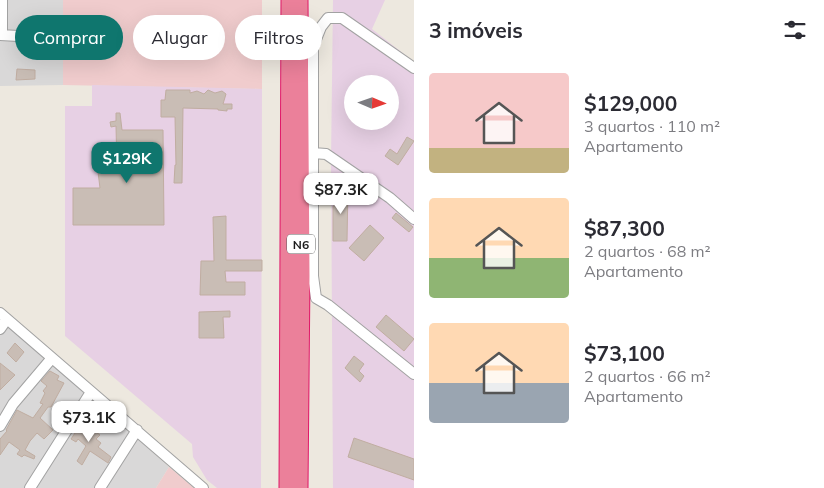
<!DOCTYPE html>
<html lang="pt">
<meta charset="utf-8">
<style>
body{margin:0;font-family:Mulish,sans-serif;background:#f7f7f7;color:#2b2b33;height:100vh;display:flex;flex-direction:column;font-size:19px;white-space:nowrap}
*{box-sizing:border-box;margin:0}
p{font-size:16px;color:#7c7c81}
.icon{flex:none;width:28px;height:28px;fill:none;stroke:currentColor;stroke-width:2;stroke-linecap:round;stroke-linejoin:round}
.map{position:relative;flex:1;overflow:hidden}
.side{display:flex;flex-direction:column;background:#fff;width:410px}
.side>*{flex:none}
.guide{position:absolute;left:15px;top:15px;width:324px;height:45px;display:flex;gap:10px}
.needle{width:32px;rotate:92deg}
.controls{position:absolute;left:344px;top:75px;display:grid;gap:10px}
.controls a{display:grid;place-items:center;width:55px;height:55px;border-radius:50%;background:#fff;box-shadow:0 5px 20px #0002;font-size:25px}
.price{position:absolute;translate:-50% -42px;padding:0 11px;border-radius:10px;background:#fff;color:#222;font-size:16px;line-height:32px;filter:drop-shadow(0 1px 2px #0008)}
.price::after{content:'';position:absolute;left:50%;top:30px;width:15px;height:11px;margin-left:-8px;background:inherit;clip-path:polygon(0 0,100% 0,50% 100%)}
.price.current{background:#0f766e;color:#fff}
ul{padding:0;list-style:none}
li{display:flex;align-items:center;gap:15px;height:125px;padding:0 15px}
li span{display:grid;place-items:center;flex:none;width:140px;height:100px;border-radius:5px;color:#555}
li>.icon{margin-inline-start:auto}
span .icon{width:60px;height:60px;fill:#fffc;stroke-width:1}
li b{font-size:21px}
h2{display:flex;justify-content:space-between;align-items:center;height:60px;padding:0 15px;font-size:21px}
.tag{padding:0 18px;border-radius:22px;background:#fff;box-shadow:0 5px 20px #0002;font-size:18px;line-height:45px}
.tag.current{background:#0f766e;color:#fff}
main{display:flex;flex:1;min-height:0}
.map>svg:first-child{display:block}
.residential{fill:#d9d8d8}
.commercial{fill:#f0cccd}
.industrial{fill:#e7d0e4;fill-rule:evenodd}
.building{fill:#c9bdb5;stroke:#c0ada1}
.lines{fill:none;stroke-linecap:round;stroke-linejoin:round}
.minor-casing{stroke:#a2a2a2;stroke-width:12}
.highway-casing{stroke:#e01868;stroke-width:17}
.minor{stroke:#fff;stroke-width:10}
.highway{stroke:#eb809a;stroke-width:15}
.labels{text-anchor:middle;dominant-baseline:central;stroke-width:4.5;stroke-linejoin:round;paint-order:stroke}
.shield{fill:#fff;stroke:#5f5f5f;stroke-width:1}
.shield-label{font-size:12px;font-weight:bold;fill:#1b1b1b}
</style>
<main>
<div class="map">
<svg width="414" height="488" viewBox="0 0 414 488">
<rect width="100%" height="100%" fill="#ede8df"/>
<!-- residential -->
<path class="residential" d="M0,0H63V85L0,86Z
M0,316L169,467L156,488H0Z"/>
<!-- commercial -->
<path class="commercial" d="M63,0H262V89L63,85Z
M169,467L194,488H156Z"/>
<!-- industrial -->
<path class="industrial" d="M333,0H385L372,29L414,62V488H333L331,161ZM352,84H390V121H352Z
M92,85L262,89L261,488H217L207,480L193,457L192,444L65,336V106H92Z"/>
<!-- building -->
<path class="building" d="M17,69L35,70V79L16,80Z
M166,90H190V93L197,91L204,94L208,90L215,93L222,91L226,94L223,104H232V109H227V111L218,110V109L183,108L182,183H174L175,165H176L175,117H161V100H165Z
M116,113H120L122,130H163L164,225H73V188H100L98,172L117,170L116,126L111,127L110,122L116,121Z
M407,137L414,141L398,165L385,156L390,149L397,154Z
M337,186H348L347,241H333V206H336Z
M396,213L413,227L409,232L392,218Z
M226,216V260H262V271H225L226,282H245V295H200L201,261H214L213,217Z
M370,225L384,238L364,261L349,248Z
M230,311V317H223L224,338H199V312Z
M386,315L414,339L404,351L376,327Z
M15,343L24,352L16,362L7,353Z
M354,356L364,364L359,371L364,376L360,382L345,368Z
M0,363L15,375L0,390Z
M50,371L59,376L57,380L64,383L51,407H48L40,418L53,430L44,439L37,433L30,441L25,450L35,456L34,459L24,455L22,457L17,454L20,450L9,442L0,455V439L7,431L6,430L17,410L33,418L43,404L40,403L45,393L43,391L47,386L41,381Z
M81,421L100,435L96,439L101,443L98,447L111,457L108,463L90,451L82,465L77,461L86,446L78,439L76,442L71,439L79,427L78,426Z
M354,438L414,459V480L348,457Z"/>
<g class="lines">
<!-- minor casing -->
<g class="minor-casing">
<path id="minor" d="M0,35L55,38
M2,35V0
M313,153L326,154L390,198L414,219
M296,276H313V47L321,27L328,18H342L414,68
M313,276L316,298L328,305L414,374
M0,313L203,488
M0,329L7,319
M0,426L13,404L52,358
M30,488L91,392
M100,488L137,430"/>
</g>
<!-- highway casing -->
<g class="highway-casing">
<path id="highway" d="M287,488L289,0
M300,488L302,276L300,0"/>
</g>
<!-- minor -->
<use href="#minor" class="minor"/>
<!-- highway -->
<use href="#highway" class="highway"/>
</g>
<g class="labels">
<!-- shield labels -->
<rect class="shield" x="287" y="234.5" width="28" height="19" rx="4"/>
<g class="shield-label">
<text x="301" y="244">N6</text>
</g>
</g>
</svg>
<div class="controls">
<a><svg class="needle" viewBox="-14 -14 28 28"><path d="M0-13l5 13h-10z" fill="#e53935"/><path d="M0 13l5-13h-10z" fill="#7c7c81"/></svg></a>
</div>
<b class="price current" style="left:127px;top:184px">$129K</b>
<b class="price" style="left:341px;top:215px">$87.3K</b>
<b class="price" style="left:89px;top:443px">$73.1K</b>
<div class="guide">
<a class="tag current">Comprar</a>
<a class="tag">Alugar</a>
<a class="tag">Filtros</a>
</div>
</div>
<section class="side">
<h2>3 imóveis<svg class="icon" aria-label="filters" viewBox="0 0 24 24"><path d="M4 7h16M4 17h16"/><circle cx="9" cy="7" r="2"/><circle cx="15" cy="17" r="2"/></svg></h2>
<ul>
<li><span style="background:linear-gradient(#f6c9c9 75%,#c2b280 0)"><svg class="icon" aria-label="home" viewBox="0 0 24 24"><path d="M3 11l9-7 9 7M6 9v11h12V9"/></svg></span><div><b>$129,000</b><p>3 quartos · 110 m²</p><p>Apartamento</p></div></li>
<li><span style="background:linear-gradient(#ffd9b3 60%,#8fb573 0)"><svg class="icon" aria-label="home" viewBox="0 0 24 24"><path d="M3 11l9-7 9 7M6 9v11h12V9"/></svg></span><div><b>$87,300</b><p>2 quartos · 68 m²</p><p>Apartamento</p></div></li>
<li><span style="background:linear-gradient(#ffd9b3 60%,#9aa5b1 0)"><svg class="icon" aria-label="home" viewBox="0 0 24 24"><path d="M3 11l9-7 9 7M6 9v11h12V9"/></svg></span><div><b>$73,100</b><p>2 quartos · 66 m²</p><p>Apartamento</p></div></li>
</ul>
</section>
</main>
